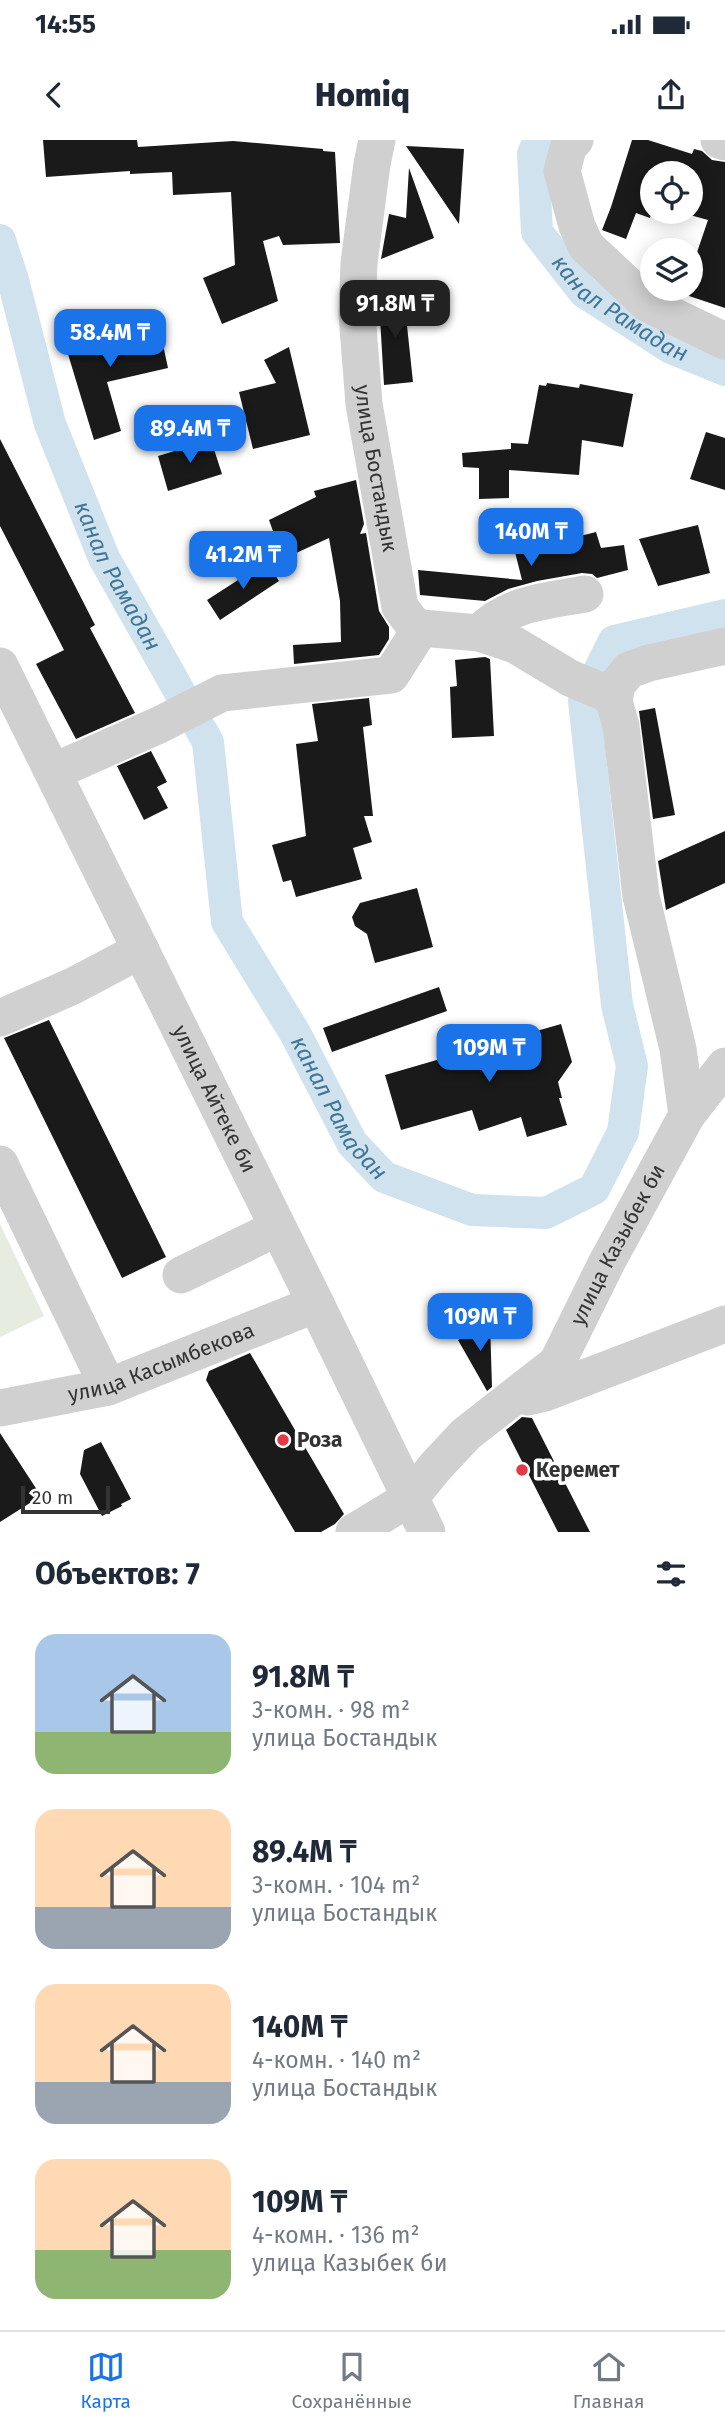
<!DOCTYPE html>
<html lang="ru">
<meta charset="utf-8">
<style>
body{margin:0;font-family:"Fira Sans",sans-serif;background:#f6f6f7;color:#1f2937;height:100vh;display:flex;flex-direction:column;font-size:26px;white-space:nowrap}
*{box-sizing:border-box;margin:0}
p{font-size:23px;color:#747a83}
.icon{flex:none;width:38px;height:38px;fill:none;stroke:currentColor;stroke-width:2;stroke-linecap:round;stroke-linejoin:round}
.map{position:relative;height:1392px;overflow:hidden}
.drawer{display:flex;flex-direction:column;background:#fff;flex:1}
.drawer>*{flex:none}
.tools{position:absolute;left:640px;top:21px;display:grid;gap:14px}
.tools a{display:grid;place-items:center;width:63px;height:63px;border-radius:50%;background:#fff;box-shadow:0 4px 18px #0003;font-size:35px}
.scale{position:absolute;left:21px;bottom:18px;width:89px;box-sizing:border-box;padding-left:7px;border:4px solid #333;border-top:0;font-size:19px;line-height:24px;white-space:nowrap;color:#333;-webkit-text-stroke:5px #fff;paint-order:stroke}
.price{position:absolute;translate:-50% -60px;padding:0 16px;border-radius:14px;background:#1a73e8;color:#fff;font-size:23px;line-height:46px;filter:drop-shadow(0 2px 4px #0008)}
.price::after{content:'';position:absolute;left:50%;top:42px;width:21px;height:16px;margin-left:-10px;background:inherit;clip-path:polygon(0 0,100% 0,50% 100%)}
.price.on{background:#222;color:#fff}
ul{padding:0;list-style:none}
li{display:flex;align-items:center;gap:21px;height:175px;padding:0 35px}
li span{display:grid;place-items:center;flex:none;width:196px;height:140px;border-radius:21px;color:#555}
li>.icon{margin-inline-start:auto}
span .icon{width:84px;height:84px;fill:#fffc;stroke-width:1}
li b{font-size:30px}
h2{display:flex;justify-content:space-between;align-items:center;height:84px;padding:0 35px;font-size:30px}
.status{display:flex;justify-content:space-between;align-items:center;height:49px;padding:0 35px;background:#fff;direction:ltr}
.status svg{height:19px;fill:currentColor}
header{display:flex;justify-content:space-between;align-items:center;height:91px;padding:0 35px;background:#fff;font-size:32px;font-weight:800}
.menu{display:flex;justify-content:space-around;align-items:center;height:98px;border-top:2px solid #e0e1e3;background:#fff;font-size:19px;color:#747a83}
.menu a{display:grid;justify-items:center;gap:4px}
.menu .on{color:#1a73e8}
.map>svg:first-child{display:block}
.green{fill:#e6ecdf}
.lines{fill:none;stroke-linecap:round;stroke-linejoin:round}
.canal{stroke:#cfe2ee;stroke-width:32}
.building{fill:#1a1a1a}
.minor{stroke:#d0d0d0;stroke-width:37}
.poi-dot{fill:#e63946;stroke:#fff;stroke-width:2.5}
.labels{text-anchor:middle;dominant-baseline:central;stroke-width:7;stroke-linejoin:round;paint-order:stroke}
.street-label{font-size:21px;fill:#333;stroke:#fff}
.poi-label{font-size:21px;font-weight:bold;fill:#333;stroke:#fff;text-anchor:start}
.water-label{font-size:23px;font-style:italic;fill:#3f7597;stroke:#fff}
</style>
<div class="status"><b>14:55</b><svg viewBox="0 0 49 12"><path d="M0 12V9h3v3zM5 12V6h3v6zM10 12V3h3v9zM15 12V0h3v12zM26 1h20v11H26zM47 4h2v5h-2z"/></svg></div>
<header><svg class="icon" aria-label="back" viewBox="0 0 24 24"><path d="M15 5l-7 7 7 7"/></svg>Homiq<svg class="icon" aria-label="share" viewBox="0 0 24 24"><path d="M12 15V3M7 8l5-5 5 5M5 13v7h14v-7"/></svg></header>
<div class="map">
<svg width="725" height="1392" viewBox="0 0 725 1392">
<rect width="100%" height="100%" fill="#fff"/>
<!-- green -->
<path class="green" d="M0,1084L44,1176L0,1197Z"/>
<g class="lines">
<!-- canal -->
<g class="canal">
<path id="s1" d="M539,0L533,14L537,92L584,152L671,208L725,230"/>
<path id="s2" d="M0,100L13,140L50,284L104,418L208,602L227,782L295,893L352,1003L384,1037L472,1070L546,1073L594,1049L623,992L632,926L617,865L584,561L614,501L725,475"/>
</g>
</g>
<!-- building -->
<path class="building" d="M43,0H137L138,7L233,1L323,9V11L335,12L340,103L283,105L279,96L263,101L278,161L222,184L203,138L235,125L231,52L173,55L172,32L130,34V31L46,37Z
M632,0H648L692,14L694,9L702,11L712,20L725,22V168L683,154L685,149H691V130L708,80L679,72H691V33H653V67L650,78L636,73L626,99L602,90L611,67Z
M406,6L464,9L459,84Z
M409,28L434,98L381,119L389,74L406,78Z
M403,148L413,242L384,245L379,161Z
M89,183L94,200L159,186L168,228L107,242L121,291L94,300L61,191Z
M289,207L310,295L253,309L239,252L276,243L264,220Z
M547,243L579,248L580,244L633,254L623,307L582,300L579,335L509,330V358L479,359V328L463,327L462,313L511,309V303L528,304L539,245L546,246Z
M706,292L725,298V350L690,339Z
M0,299L95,485L90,488L135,573L76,599L36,524L64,510L0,386Z
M211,300L222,334L168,351L158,316Z
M356,340L364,384L360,394L366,393L379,471L389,487V499L379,515L294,524L293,505L341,502L340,461L329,398L283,419L269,380L316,357L314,351Z
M698,385L710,433L658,446L639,399Z
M596,392L601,408L624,405L628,430L597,438L592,434L582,433L537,441L508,449L485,461L420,455L418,430L522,440L512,400L538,393L541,406Z
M266,422L279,441L220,480L207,460Z
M485,517L490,519L494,596L452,598L450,547L457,546L455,520Z
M369,558L372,585L363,587L373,676H364L372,702L353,708L362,739L296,757L291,740L283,742L272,705L306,696L296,604L318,601L312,564Z
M655,568L675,675L653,679L639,571Z
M151,611L167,642L157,647L168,668L144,680L117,626Z
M725,691V743L666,770L658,721Z
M417,748L433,807L375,823L367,794L355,786L352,777L360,763Z
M439,847L447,871L332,912L323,888Z
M49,880L166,1117L122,1138L4,898Z
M561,884L572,922L558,942L562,958H559L567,985L527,997L521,977L479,991L472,970L401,990L385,935Z
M490,1183L492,1247L487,1251L458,1200Z
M250,1213L344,1374L335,1384L321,1392H295L206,1240L209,1231Z
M522,1277L532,1278L590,1392H558L506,1290Z
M0,1293L41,1356L0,1382Z
M101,1302L131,1359L121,1364L122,1366L102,1376L80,1334L84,1310Z"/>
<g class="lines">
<!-- minor -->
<g class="minor">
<path id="s3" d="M377,0L372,24L359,123L357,174L364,264L400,467L412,483L421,488L479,493L515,505L570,538L605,553L614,561"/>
<path d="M575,0L569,5L562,31L577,86L586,106L648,164L725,201"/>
<path d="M719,0L725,2"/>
<path d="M479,493C508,463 546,461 585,454"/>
<path id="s4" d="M0,526L316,1164L427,1392"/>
<path d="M53,632L159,585L222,553L391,535L421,488"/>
<path d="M0,878L73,846L141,810"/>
<path d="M687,975L678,909L641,756L621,586L614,561L617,545L629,530L649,523L725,506"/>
<path d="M0,1024L108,1247"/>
<path d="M181,1135L277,1088"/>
<path d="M528,1257L545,1253L725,1184"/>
<path id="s5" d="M0,1268L108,1247L316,1164"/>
<path id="s6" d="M354,1392L410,1358L436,1326L466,1294L557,1223L607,1122L687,975L725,926"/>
</g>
</g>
<!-- markers -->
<g class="poi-dot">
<circle cx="283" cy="1300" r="7"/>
<circle cx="522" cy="1330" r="7"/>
</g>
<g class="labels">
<!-- street labels -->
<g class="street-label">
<text stroke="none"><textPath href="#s3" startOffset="331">улица Бостандык</textPath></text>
<text stroke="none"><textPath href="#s4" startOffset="483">улица Айтеке би</textPath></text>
<text stroke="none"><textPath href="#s6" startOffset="399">улица Казыбек би</textPath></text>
<text stroke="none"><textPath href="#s5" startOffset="168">улица Касымбекова</textPath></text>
</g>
<!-- poi labels -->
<g class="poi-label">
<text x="297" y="1300">Роза</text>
<text x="536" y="1330">Керемет</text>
</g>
<!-- water labels -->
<g class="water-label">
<text stroke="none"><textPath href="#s1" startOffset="208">канал Рамадан</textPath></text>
<text stroke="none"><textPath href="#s2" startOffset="357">канал Рамадан</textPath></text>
<text stroke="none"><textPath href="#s2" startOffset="945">канал Рамадан</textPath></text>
</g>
</g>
</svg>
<div class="tools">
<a><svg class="icon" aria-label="locate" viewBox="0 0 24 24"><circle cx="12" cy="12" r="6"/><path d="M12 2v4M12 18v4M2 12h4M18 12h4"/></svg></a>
<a><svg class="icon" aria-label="layers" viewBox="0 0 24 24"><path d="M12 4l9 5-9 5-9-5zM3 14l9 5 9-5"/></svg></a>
</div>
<div class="scale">20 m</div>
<b class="price on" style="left:395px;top:200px">91.8M ₸</b>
<b class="price" style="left:110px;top:229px">58.4M ₸</b>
<b class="price" style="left:190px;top:325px">89.4M ₸</b>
<b class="price" style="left:531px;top:428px">140M ₸</b>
<b class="price" style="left:243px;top:451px">41.2M ₸</b>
<b class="price" style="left:489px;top:944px">109M ₸</b>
<b class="price" style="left:480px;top:1213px">109M ₸</b>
</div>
<section class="drawer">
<h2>Объектов: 7<svg class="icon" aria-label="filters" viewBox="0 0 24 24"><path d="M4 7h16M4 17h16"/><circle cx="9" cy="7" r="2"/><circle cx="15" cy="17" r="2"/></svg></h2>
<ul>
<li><span style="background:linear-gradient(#a9c7e8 70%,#8fb573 0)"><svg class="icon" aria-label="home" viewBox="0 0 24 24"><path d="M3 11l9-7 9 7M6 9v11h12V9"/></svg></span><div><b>91.8M ₸</b><p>3-комн. · 98 m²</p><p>улица Бостандык</p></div></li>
<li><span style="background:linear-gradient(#ffd9b3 70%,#9aa5b1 0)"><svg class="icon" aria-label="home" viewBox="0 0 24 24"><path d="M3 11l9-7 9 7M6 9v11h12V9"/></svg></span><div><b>89.4M ₸</b><p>3-комн. · 104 m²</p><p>улица Бостандык</p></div></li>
<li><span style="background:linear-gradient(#ffd9b3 70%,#9aa5b1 0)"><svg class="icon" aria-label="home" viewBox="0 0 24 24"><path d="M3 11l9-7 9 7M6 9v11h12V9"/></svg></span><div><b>140M ₸</b><p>4-комн. · 140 m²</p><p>улица Бостандык</p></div></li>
<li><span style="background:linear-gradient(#ffd9b3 65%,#8fb573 0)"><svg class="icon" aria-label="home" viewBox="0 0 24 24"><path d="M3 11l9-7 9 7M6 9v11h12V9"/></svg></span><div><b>109M ₸</b><p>4-комн. · 136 m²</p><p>улица Казыбек би</p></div></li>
</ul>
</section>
<nav class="menu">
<a class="on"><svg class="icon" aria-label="map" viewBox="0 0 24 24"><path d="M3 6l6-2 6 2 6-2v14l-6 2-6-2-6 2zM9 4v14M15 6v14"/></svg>Карта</a>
<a><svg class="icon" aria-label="saved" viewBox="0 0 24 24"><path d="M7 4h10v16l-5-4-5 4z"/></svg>Сохранённые</a>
<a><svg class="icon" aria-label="home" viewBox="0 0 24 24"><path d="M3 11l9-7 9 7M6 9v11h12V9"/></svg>Главная</a>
</nav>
